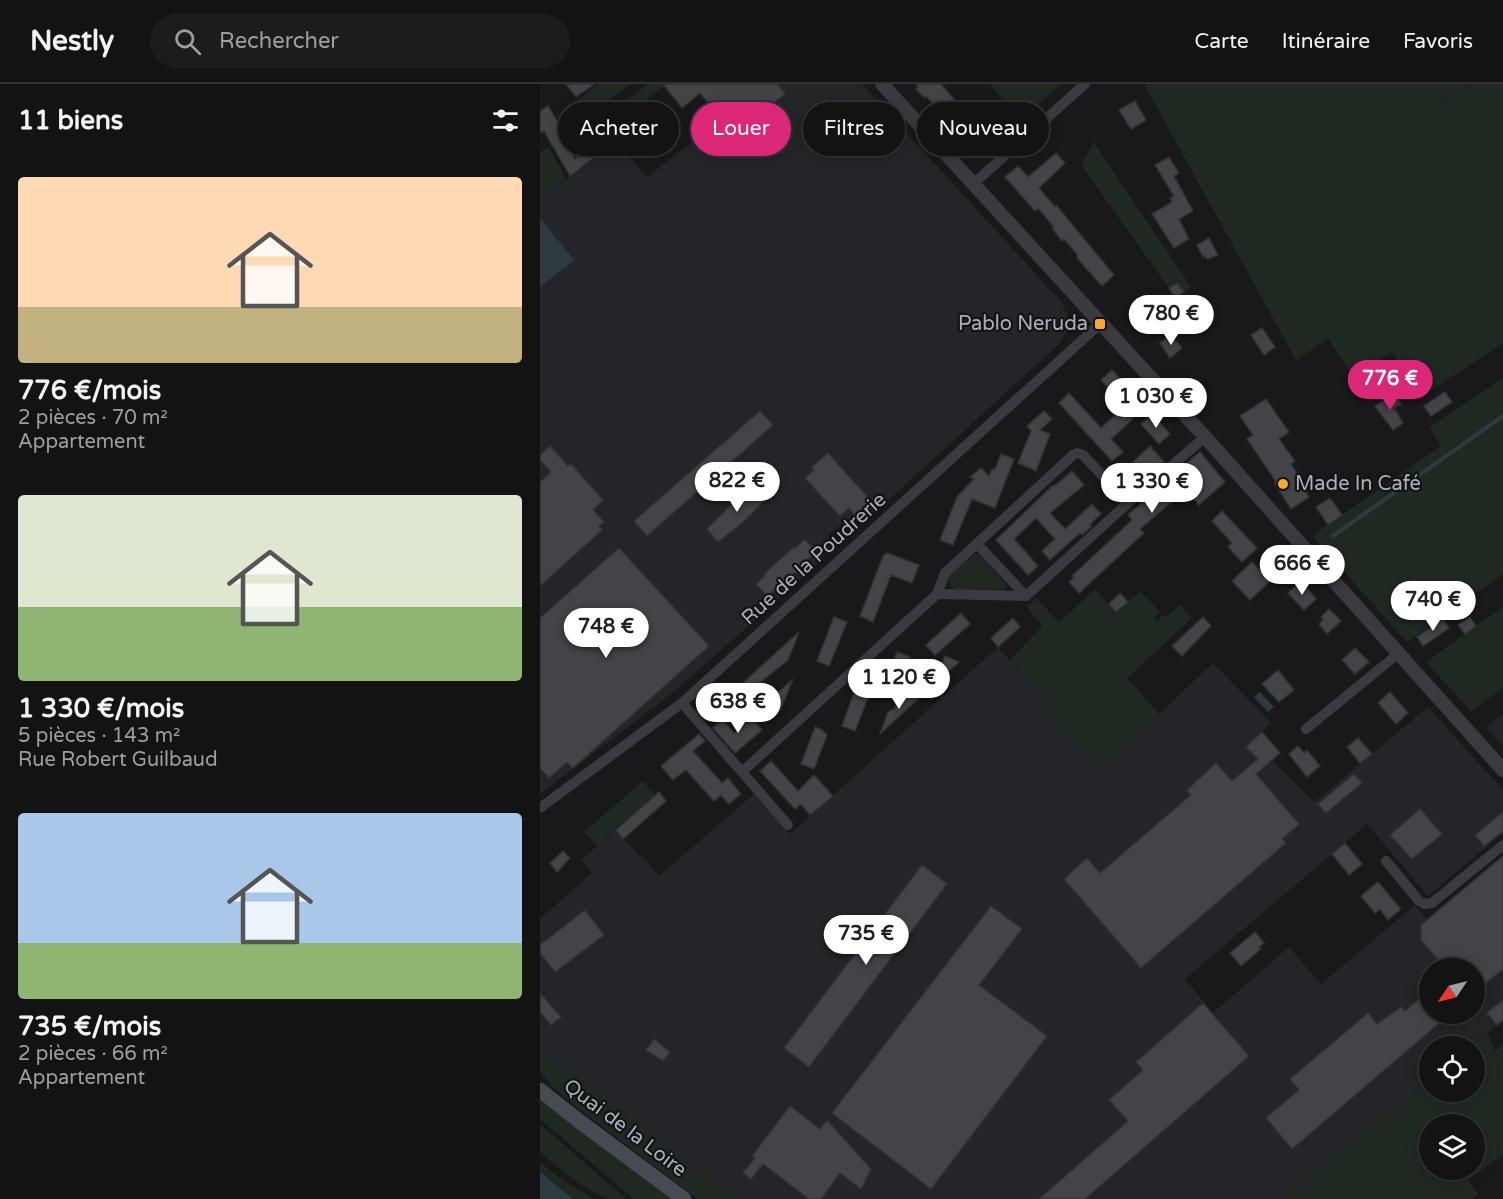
<!DOCTYPE html>
<html lang="fr">
<meta charset="utf-8">
<style>
body{margin:0;font-family:"Varela Round",sans-serif;background:#1c1c1d;color:#f1f3f6;height:100vh;display:flex;flex-direction:column;font-size:22px;white-space:nowrap}
*{box-sizing:border-box;margin:0}
p{font-size:20px;color:#9d9ea0}
.icon{flex:none;width:33px;height:33px;fill:none;stroke:currentColor;stroke-width:2;stroke-linecap:round;stroke-linejoin:round}
.map{position:relative;flex:1;overflow:hidden}
.panel{display:flex;flex-direction:column;background:#131314;width:540px}
.panel>*{flex:none}
.hud{position:absolute;left:18px;top:18px;width:570px;height:54px;display:flex;gap:12px}
.needle{width:39px;rotate:235deg}
.tools{position:absolute;left:879px;top:874px;display:grid;gap:12px}
.tools a{display:grid;place-items:center;width:66px;height:66px;border-radius:50%;background:#131314;box-shadow:0 3px 15px #0003,0 0 0 2px #323234;font-size:30px}
.price{position:absolute;translate:-50% -51px;padding:0 14px;border-radius:21px;background:#fff;color:#222;font-size:20px;line-height:39px;filter:drop-shadow(0 2px 3px #0008)}
.price::after{content:'';position:absolute;left:50%;top:36px;width:18px;height:14px;margin-left:-9px;background:inherit;clip-path:polygon(0 0,100% 0,50% 100%)}
.price.selected{background:#db2777;color:#fff}
ul{padding:0;list-style:none}
li{display:grid;align-content:center;gap:12px;height:318px;padding:0 18px}
li span{display:grid;place-items:center;height:186px;border-radius:6px;color:#555}
li>.icon{margin-inline-start:auto}
span .icon{width:108px;height:108px;fill:#fffc;stroke-width:1}
li b{font-size:26px}
h2{display:flex;justify-content:space-between;align-items:center;height:72px;padding:0 18px;font-size:26px}
.chip{padding:0 21px;border-radius:27px;background:#131314;box-shadow:0 3px 15px #0003,0 0 0 2px #323234;font-size:21px;line-height:54px}
.chip.selected{background:#db2777;color:#fff}
header{display:flex;align-items:center;gap:36px;box-sizing:border-box;height:84px;padding:0 30px;background:#131314;border-bottom:2px solid #323234}
header strong{font-size:28px}
nav{display:flex;gap:33px;margin-inline-start:auto;font-size:21px}
.search{width:420px;height:54px;background:#1c1c1d;display:flex;align-items:center;gap:15px;box-sizing:border-box;padding:0 21px;border-radius:33px;color:#9d9ea0;font-size:22px}
main{display:flex;flex:1;min-height:0}
.map>svg:first-child{display:block}
.built{fill:#242528;fill-rule:evenodd}
.green{fill:#202921;fill-rule:evenodd}
.water{fill:#2e3940}
.lines{fill:none;stroke-linecap:round;stroke-linejoin:round}
.stream{stroke:#2e3940;stroke-width:4}
.building{fill:#434448;stroke:#323337;stroke-width:1.5}
.minor{stroke:#393b40;stroke-width:10}
.tertiary{stroke:#393b40;stroke-width:14}
.secondary{stroke:#474a50;stroke-width:15}
.poi-dot{fill:#fba830;stroke:#141416;stroke-width:2}
.labels{text-anchor:middle;dominant-baseline:central;stroke-width:4.5;stroke-linejoin:round;paint-order:stroke}
.poi-label{font-size:20px;fill:#aab1bb;stroke:#141416;text-anchor:end}
.street-label{font-size:20px;fill:#aab1bb;stroke:#141416}
</style>
<header>
<strong>Nestly</strong>
<div class="search"><svg class="icon" aria-label="search" viewBox="0 0 24 24"><circle cx="10" cy="10" r="6"/><path d="M15 15l6 6"/></svg>Rechercher</div>
<nav><a>Carte</a><a>Itinéraire</a><a>Favoris</a></nav>
</header>
<main>
<section class="panel">
<h2>11 biens<svg class="icon" aria-label="filters" viewBox="0 0 24 24"><path d="M4 7h16M4 17h16"/><circle cx="9" cy="7" r="2"/><circle cx="15" cy="17" r="2"/></svg></h2>
<ul>
<li><span style="background:linear-gradient(#ffd9b3 70%,#c2b280 0)"><svg class="icon" aria-label="home" viewBox="0 0 24 24"><path d="M3 11l9-7 9 7M6 9v11h12V9"/></svg></span><div><b>776 €/mois</b><p>2 pièces · 70 m²</p><p>Appartement</p></div></li>
<li><span style="background:linear-gradient(#dfe7d0 60%,#8fb573 0)"><svg class="icon" aria-label="home" viewBox="0 0 24 24"><path d="M3 11l9-7 9 7M6 9v11h12V9"/></svg></span><div><b>1 330 €/mois</b><p>5 pièces · 143 m²</p><p>Rue Robert Guilbaud</p></div></li>
<li><span style="background:linear-gradient(#a9c7e8 70%,#8fb573 0)"><svg class="icon" aria-label="home" viewBox="0 0 24 24"><path d="M3 11l9-7 9 7M6 9v11h12V9"/></svg></span><div><b>735 €/mois</b><p>2 pièces · 66 m²</p><p>Appartement</p></div></li>
</ul>
</section>
<div class="map">
<svg width="963" height="1115" viewBox="0 0 963 1115">
<rect width="100%" height="100%" fill="#19191b"/>
<!-- built -->
<path class="built" d="M226,0H322L523,220L529,238L528,246L519,260L339,425L319,438L303,439L289,450L288,465L282,475L222,530L131,610L0,710V115L75,57L107,93Z
M901,0H932L904,19Z
M458,563L515,627L511,631L559,687L673,579L731,639L706,663L725,682L732,676L774,718L888,623L963,706V749L888,812L827,740L645,895L673,929L749,863L781,900L875,821L887,836L963,772V936L930,963H890L889,997L747,1115H194L0,965V835L52,789L41,776L76,746L99,772L101,771L119,792L214,710L250,750ZM890,885H934V930H890Z
M963,630V662L946,643Z"/>
<!-- green -->
<path class="green" d="M58,0H91L48,32L37,16Z
M108,0H127L66,48L57,39Z
M449,0H521L489,29L495,36L489,43Z
M604,0H901L904,19L932,0H963V259L890,307L876,286L829,318L819,303L858,277L852,268L814,294L788,255L756,276Z
M554,58L651,203L644,208L637,199L629,204L541,81Z
M9,63L26,95L0,115V68Z
M963,294V490L867,558L772,452L901,362L889,344Z
M435,470L440,471L465,499L467,502L465,505L417,506L412,504L408,496L409,491Z
M555,505L576,528L600,507L620,528L614,533L617,537L624,530L627,533L640,521L652,534L587,594L619,630L559,687L511,631L514,627L470,576L502,542L487,523L497,514L519,539Z
M963,523V604L931,627L886,578Z
M103,697L115,711L57,762L44,748Z
M948,949L955,967L963,961V1071L928,1096L938,1111L932,1115H747L889,997L890,1008H934V963H930ZM890,1041H934V1086H890Z
M0,965L194,1115H158L41,1027L12,1002L0,987Z
M0,1014L134,1115H94L0,1035Z
M0,1040L86,1115C82,1115 77,1115 72,1115C51,1112 17,1082 0,1068Z
M0,1079L27,1099L54,1115H33L0,1088Z"/>
<!-- water -->
<path class="water" d="M0,134L34,176L0,203Z
M720,608L734,623L728,628L714,613Z
M0,1088L33,1115H0Z"/>
<g class="lines">
<!-- stream -->
<path class="stream" d="M793,452L963,332"/>
</g>
<!-- building -->
<path class="building" d="M26,0H54L36,13Z
M123,0H238L245,10L169,70L156,54L181,35L160,9L142,24Z
M376,0H401L442,49L431,60L386,12L385,14L376,5L378,3Z
M595,17L606,36L591,45L579,26Z
M469,21L479,32L462,49L460,47L454,52L446,43Z
M8,22L20,42L17,43L19,47L35,75L58,62L61,68L30,92L4,47L0,49V27Z
M516,69L525,79L499,104L515,123L516,121L574,191L562,202L537,174V170L524,155L522,157L512,144L514,143L498,124L495,127L465,93L478,82L488,93Z
M629,73L639,89L634,92L653,127L639,135L649,155L634,164L612,130L632,118L630,114L634,112L615,81Z
M669,154L678,171L667,175L665,172L663,173L657,161Z
M637,199L644,208L635,214L629,204Z
M722,244L735,263L724,271L711,251Z
M630,250L642,264L630,274L620,259Z
M572,286L591,306L579,316L561,296Z
M905,308L912,318L891,332L884,322Z
M529,309L561,344L583,324L593,335L571,355L583,368L572,377L519,319Z
M855,310L861,320L854,324L863,339L853,346L835,322Z
M726,315L749,348L739,355L755,377L751,380L760,394L757,395L769,413L751,425L735,400V396L707,355L713,351L700,332Z
M220,327L233,341L107,452L94,437Z
M504,327L512,335L500,346L510,350L496,387L478,379L491,347L487,342Z
M612,330L630,350L619,360L601,340Z
M10,362L28,382L31,380L63,416L53,426L64,438L59,442L62,446L0,502V398L11,388L0,376V371Z
M610,362L624,378L595,403L584,390L590,384L589,382Z
M660,368L685,398L659,421L647,407L641,412L640,411L600,445L604,449L539,509L529,498L534,494L532,492L592,436L588,431L606,415L605,414Z
M288,369L331,417L315,431L309,424L300,432L265,394L274,386L272,383Z
M461,370L474,375L455,424L432,415L413,461L400,456L417,413L434,395L430,393L441,384L449,392L452,385L454,386L456,383Z
M532,387L544,401L510,429L525,445L552,420L561,430L550,440L552,442L542,451L540,449L510,476L502,467L515,455L496,434L474,455L498,482L488,491L456,456L509,405L514,401L515,402Z
M215,401L227,414L201,440L178,458L167,445L204,408L206,410Z
M790,414L802,431L788,441L776,423Z
M682,427L717,464L702,478L688,463L692,459L672,437Z
M265,455L276,468L266,477L268,478L227,512L216,500L226,491L224,490L254,463L255,464Z
M79,464L169,562L33,684L27,678L9,694L0,684V534Z
M347,469L379,481L372,499L351,491L333,538L320,532L343,472Z
M712,478L730,497L710,516L692,497Z
M761,497L776,515L764,526L748,509Z
M580,509L588,518L576,528L569,520Z
M789,525L801,537L787,550L779,540L783,536L781,533Z
M421,529L430,540L395,571L386,561Z
M294,533L307,538L289,582L277,577Z
M663,533L671,542L642,572L632,562Z
M930,533L936,542L925,550L918,541Z
M473,534L480,543L458,563L451,554Z
M903,535L909,544L883,562L877,553Z
M259,548L248,576L199,615L193,608Z
M815,564L829,578L815,590L802,576Z
M357,568L370,573L356,609L343,604Z
M405,572L419,578L393,601L402,580Z
M738,586L754,606L739,618L722,600Z
M253,595L240,627L224,621Z
M315,606L329,611L315,647L302,642Z
M850,608L868,629L856,640L838,619Z
M361,609L378,615L340,650L348,628L354,625Z
M212,634L222,646L195,669L173,644L182,635L194,649Z
M275,643L282,646L287,651L274,685L261,680Z
M722,648L740,669L716,690L759,740L742,755L746,759L601,884L524,795L547,774L560,789L651,711L647,706L676,679L692,697L718,675L706,663Z
M159,650L165,657L153,667L182,699L188,694L201,710L189,720L181,711L174,717L146,686L133,696L121,682Z
M818,654L832,670L820,679L807,663Z
M758,662L764,669L767,666L780,682L767,693L749,670Z
M231,677L258,707L274,691L293,712L270,731L261,720L255,725L220,687Z
M814,690L822,699L786,729L778,720Z
M119,708L126,717L83,755L76,746Z
M880,725L902,750L872,775L850,751Z
M963,728V747L944,762L935,751Z
M805,759L822,780L809,791L792,770Z
M23,767L30,774L17,788L10,779Z
M963,772V885L934,909V885H906L881,856V841Z
M382,781L407,800L269,983L244,964Z
M838,798L861,825L848,836L840,825L835,829L821,812Z
M451,822L482,845L439,901L507,952L391,1105L292,1029Z
M45,826L64,851L15,888L0,869V861Z
M715,848L724,859L719,863L721,865L701,882L690,869Z
M890,906V930H910L752,1065L726,1034L759,1006L750,995L828,929L837,940L861,923L865,927Z
M0,909L21,933L11,941L0,928Z
M963,916V936L957,941L947,929Z
M663,919L709,972L545,1115H499L588,1037L569,1016L603,986L596,978Z
M114,955L130,968L123,977L106,966Z
M250,1022L280,1045L287,1036L331,1085L321,1105L300,1089L281,1115H269L223,1080L211,1095L203,1089L215,1074L212,1072Z"/>
<g class="lines">
<!-- minor -->
<path class="minor" d="M433,100L545,0
M437,460L486,512
M397,510L486,512L588,419L665,353
M142,619L248,741
M766,645L859,569
M202,688L397,510L405,489L533,371L537,369L543,371L588,419
M0,724L142,619L560,240
M846,777L879,817L885,820L892,819L963,761"/>
<!-- tertiary -->
<path class="tertiary" d="M342,0L665,353L963,686"/>
<!-- secondary -->
<path class="secondary" d="M0,1006L39,1037L144,1115"/>
</g>
<!-- markers -->
<g class="poi-dot">
<rect x="554" y="234" width="12" height="12" rx="3"/>
<circle cx="743" cy="400" r="6"/>
</g>
<g class="labels">
<!-- poi labels -->
<g class="poi-label">
<text x="548" y="240">Pablo Neruda</text>
<text x="755" y="400" text-anchor="start">Made In Café</text>
</g>
<!-- street labels -->
<g class="street-label">
<text transform="translate(274 475) rotate(-42)">Rue de la Poudrerie</text>
<text transform="translate(85 1044) rotate(37)">Quai de la Loire</text>
</g>
</g>
</svg>
<div class="tools">
<a><svg class="needle" viewBox="-14 -14 28 28"><path d="M0-13l5 13h-10z" fill="#e53935"/><path d="M0 13l5-13h-10z" fill="#9d9ea0"/></svg></a>
<a><svg class="icon" aria-label="locate" viewBox="0 0 24 24"><circle cx="12" cy="12" r="6"/><path d="M12 2v4M12 18v4M2 12h4M18 12h4"/></svg></a>
<a><svg class="icon" aria-label="layers" viewBox="0 0 24 24"><path d="M12 4l9 5-9 5-9-5zM3 14l9 5 9-5"/></svg></a>
</div>
<b class="price" style="left:631px;top:262px">780 €</b>
<b class="price selected" style="left:850px;top:327px">776 €</b>
<b class="price" style="left:616px;top:345px">1 030 €</b>
<b class="price" style="left:197px;top:429px">822 €</b>
<b class="price" style="left:612px;top:430px">1 330 €</b>
<b class="price" style="left:762px;top:512px">666 €</b>
<b class="price" style="left:893px;top:548px">740 €</b>
<b class="price" style="left:66px;top:575px">748 €</b>
<b class="price" style="left:359px;top:626px">1 120 €</b>
<b class="price" style="left:198px;top:650px">638 €</b>
<b class="price" style="left:326px;top:882px">735 €</b>
<div class="hud">
<a class="chip">Acheter</a>
<a class="chip selected">Louer</a>
<a class="chip">Filtres</a>
<a class="chip">Nouveau</a>
</div>
</div>
</main>
